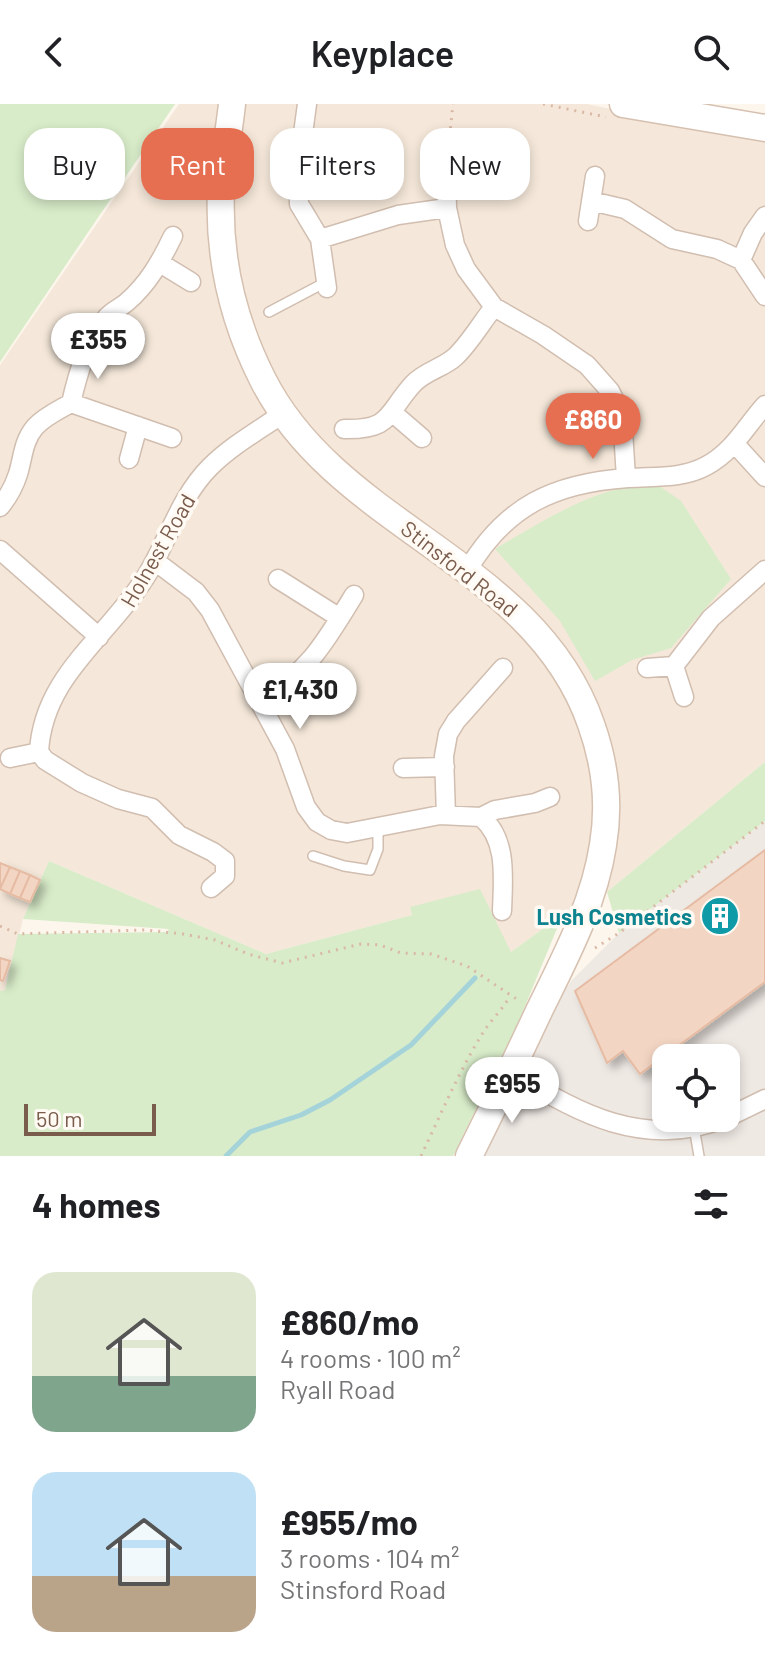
<!DOCTYPE html>
<meta charset="utf-8">
<style>
body{margin:0;font-family:Barlow,sans-serif;background:#f2f2f2;color:#202124;height:100vh;display:flex;flex-direction:column;font-size:30px;white-space:nowrap}
*{box-sizing:border-box;margin:0}
p{font-size:26px;color:#757577}
.icon{flex:none;width:44px;height:44px;fill:none;stroke:currentColor;stroke-width:2;stroke-linecap:round;stroke-linejoin:round}
.map{position:relative;height:1052px;overflow:hidden}
.drawer{display:flex;flex-direction:column;background:#fff;flex:1}
.drawer>*{flex:none}
.top-card{position:absolute;left:24px;top:24px;width:718px;height:72px;display:flex;gap:16px}
.fabs{position:absolute;left:652px;top:940px;display:grid;gap:16px}
.fabs a{display:grid;place-items:center;width:88px;height:88px;border-radius:16px;background:#fff;box-shadow:0 4px 12px #0003;font-size:40px}
.scale{position:absolute;left:24px;bottom:20px;width:132px;box-sizing:border-box;padding-left:8px;border:4px solid #7a5c4d;border-top:0;font-size:22px;line-height:28px;white-space:nowrap;color:#7a5c4d;-webkit-text-stroke:6px #fffaf3;paint-order:stroke}
.price{position:absolute;translate:-50% -68px;padding:0 18px;border-radius:28px;background:#fff;color:#222;font-size:26px;line-height:52px;filter:drop-shadow(0 2px 4px #0008)}
.price::after{content:'';position:absolute;left:50%;top:48px;width:24px;height:18px;margin-left:-12px;background:inherit;clip-path:polygon(0 0,100% 0,50% 100%)}
.price.active{background:#e76f51;color:#fff}
ul{padding:0;list-style:none}
li{display:flex;align-items:center;gap:24px;height:200px;padding:0 32px}
li span{display:grid;place-items:center;flex:none;width:224px;height:160px;border-radius:24px;color:#555}
li>.icon{margin-inline-start:auto}
span .icon{width:96px;height:96px;fill:#fffc;stroke-width:1}
li b{font-size:34px}
h2{display:flex;justify-content:space-between;align-items:center;height:96px;padding:0 32px;font-size:34px}
.pill{padding:0 28px;border-radius:24px;background:#fff;box-shadow:0 4px 12px #0003;font-size:28px;line-height:72px}
.pill.active{background:#e76f51;color:#fff}
header{display:flex;justify-content:space-between;align-items:center;height:104px;padding:0 32px;background:#fff;font-size:36px;font-weight:600}
.map>svg:first-child{display:block}
.residential{fill:#f5e8da}
.industrial{fill:#efe9e4;fill-rule:evenodd}
.green{fill:#d8ecc9}
.lines{fill:none;stroke-linecap:round;stroke-linejoin:round}
.stream{stroke:#a5d3da;stroke-width:5}
.building{fill:#f3d5c3;stroke:#e6bba3;stroke-width:2;filter:url(#shadow)}
.lane-casing{stroke:#d1beb0;stroke-width:12}
.street-casing{stroke:#d1beb0;stroke-width:21}
.secondary-casing{stroke:#d6c0b0;stroke-width:29}
.path{stroke:#d9b8a5;stroke-width:3;stroke-dasharray:2 6;stroke-linecap:butt}
.lane{stroke:#fff;stroke-width:9}
.street{stroke:#fff;stroke-width:18}
.secondary{stroke:#fff;stroke-width:26}
.labels{text-anchor:middle;dominant-baseline:central;stroke-width:7;stroke-linejoin:round;paint-order:stroke}
.street-label{font-size:22px;fill:#7a5c4d;stroke:#fffaf3}
.culture-label{font-size:22px;font-weight:bold;fill:#0d838f;stroke:#fffaf3;text-anchor:end}
</style>
<header><svg class="icon" aria-label="back" viewBox="0 0 24 24"><path d="M15 5l-7 7 7 7"/></svg>Keyplace<svg class="icon" aria-label="search" viewBox="0 0 24 24"><circle cx="10" cy="10" r="6"/><path d="M15 15l6 6"/></svg></header>
<div class="map">
<svg width="765" height="1052" viewBox="0 0 765 1052">
<defs>
<filter id="shadow"><feDropShadow dx="6" dy="6" stdDeviation="4" flood-color="#0004"/></filter>
</defs>
<rect width="100%" height="100%" fill="#fdf6ec"/>
<!-- residential -->
<path class="residential" d="M179,0H587L765,38V658L607,788L563,810L511,848L410,803L412,811L266,850L49,757L23,815L5,887H0V261Z"/>
<!-- industrial -->
<path class="industrial" d="M765,717V1052H484L548,914L571,877L619,829ZM666,954H726V1014H666Z"/>
<!-- green -->
<path class="green" d="M0,0H175L0,258Z
M655,379L681,397L731,475L671,544L632,556L595,577L560,517L495,445C546,415 594,383 655,379Z
M765,658V717L619,829L607,788Z
M49,757L266,850L412,811L410,803L480,785L511,848L563,810L518,919L453,1052H0V887L5,886L18,830L167,828L169,825L23,815Z"/>
<g class="lines">
<!-- stream -->
<path class="stream" d="M226,1052L250,1028L301,1011L330,996L411,941L475,874"/>
</g>
<!-- building -->
<path class="building" d="M765,746V878L640,970L623,947L607,959L575,887Z
M0,759L10,763L0,785Z
M10,763L20,767L10,790L0,785Z
M20,767L30,771L20,794L10,790Z
M30,771L40,776L30,798L20,794Z
M0,854L10,857L3,877L0,876Z"/>
<g class="lines">
<!-- lane casing -->
<g class="lane-casing">
<path id="lane" d="M269,208L326,178
M313,752L344,762L370,766L378,745V722
M694,1023L699,1052"/>
</g>
<!-- street casing -->
<g class="street-casing">
<path id="street" d="M307,0L298,67L299,100L320,135L327,184
M446,64L447,104L455,141L466,165L494,203L543,231L587,261L610,287L622,311L626,374
M591,97L625,105L672,135L717,145L741,156L765,192
M588,117L595,72
M320,135L398,111L447,104
M741,156L753,129L765,112
M160,159L191,178
M71,299L172,334
M393,309L422,334
M344,325C392,326 386,310 413,280C425,267 443,264 455,253C470,239 481,219 494,203
M735,340L765,373
M129,355L138,322
M0,403C8,393 14,383 18,370C23,354 23,337 35,323C45,312 59,306 71,299C78,269 87,237 107,213C112,207 120,204 127,198C148,180 161,157 173,132
M0,446L99,533
M155,457L196,488L210,506L285,645L306,703L317,718L331,726L347,729L440,711L481,713L495,706L535,699L550,693
M467,467C505,402 554,379 628,374C655,372 682,375 706,362C733,348 746,322 765,301
M278,475L340,514
M647,564L674,562
M684,593L674,562L711,514L765,466
M260,597C310,566 324,540 354,491
M10,654L39,648
M403,664L445,663
M446,711L444,652L448,630L456,617L503,564
M481,713C508,735 503,775 502,807
M211,784L225,772V757L213,748L179,731L152,704L118,695L82,679L45,656L39,648C43,572 107,534 145,474C168,438 179,394 210,363C231,342 259,326 284,309
M511,967C576,1010 647,1046 725,1014
M726,1014L765,995"/>
</g>
<!-- secondary casing -->
<g class="secondary-casing">
<path id="secondary" d="M232,0C229,29 223,57 221,86C218,153 233,217 263,276C338,424 535,458 591,620C605,659 610,700 603,741C594,800 565,854 539,907C516,956 493,1004 469,1052
M623,0L765,24"/>
</g>
<!-- path -->
<path class="path" d="M543,0L606,13
M448,48L453,0
M0,822L18,830L146,826L183,830L215,836L248,850L282,859L361,840L380,841L401,849L431,850L467,862L521,898
M595,844L619,829L765,717
M421,1052C441,1010 459,967 484,927C492,915 503,905 510,892"/>
<!-- lane -->
<use href="#lane" class="lane"/>
<!-- street -->
<use href="#street" class="street"/>
<!-- secondary -->
<use href="#secondary" class="secondary"/>
</g>
<!-- icons -->
<defs>
<g id="building-disc" transform="scale(2)"><circle r="9.5" fill="#0f9aa8" stroke="#fffaf3"/><path d="M-4-6H4V6H1V3H-1V6H-4ZM-2.5-4.3h1.7v1.8h-1.7ZM.8-4.3h1.7v1.8H.8ZM-2.5-1h1.7V.8h-1.7ZM.8-1h1.7V.8H.8Z" fill="#fff"/></g>
</defs>
<g fill-rule="evenodd">
<use href="#building-disc" x="720" y="812"/>
</g>
<g class="labels">
<!-- street labels -->
<g class="street-label">
<text transform="translate(157 446) rotate(-60)">Holnest Road</text>
<text transform="translate(460 464) rotate(38)">Stinsford Road</text>
</g>
<!-- culture labels -->
<g class="culture-label">
<text x="692" y="812">Lush Cosmetics</text>
</g>
</g>
</svg>
<div class="fabs">
<a><svg class="icon" aria-label="locate" viewBox="0 0 24 24"><circle cx="12" cy="12" r="6"/><path d="M12 2v4M12 18v4M2 12h4M18 12h4"/></svg></a>
</div>
<div class="scale">50 m</div>
<b class="price" style="left:98px;top:277px">£355</b>
<b class="price active" style="left:593px;top:357px">£860</b>
<b class="price" style="left:300px;top:627px">£1,430</b>
<b class="price" style="left:512px;top:1021px">£955</b>
<div class="top-card">
<a class="pill">Buy</a>
<a class="pill active">Rent</a>
<a class="pill">Filters</a>
<a class="pill">New</a>
</div>
</div>
<section class="drawer">
<h2>4 homes<svg class="icon" aria-label="filters" viewBox="0 0 24 24"><path d="M4 7h16M4 17h16"/><circle cx="9" cy="7" r="2"/><circle cx="15" cy="17" r="2"/></svg></h2>
<ul>
<li><span style="background:linear-gradient(#dfe7d0 65%,#7fa58c 0)"><svg class="icon" aria-label="home" viewBox="0 0 24 24"><path d="M3 11l9-7 9 7M6 9v11h12V9"/></svg></span><div><b>£860/mo</b><p>4 rooms · 100 m²</p><p>Ryall Road</p></div></li>
<li><span style="background:linear-gradient(#bfe0f5 65%,#b9a48a 0)"><svg class="icon" aria-label="home" viewBox="0 0 24 24"><path d="M3 11l9-7 9 7M6 9v11h12V9"/></svg></span><div><b>£955/mo</b><p>3 rooms · 104 m²</p><p>Stinsford Road</p></div></li>
</ul>
</section>
